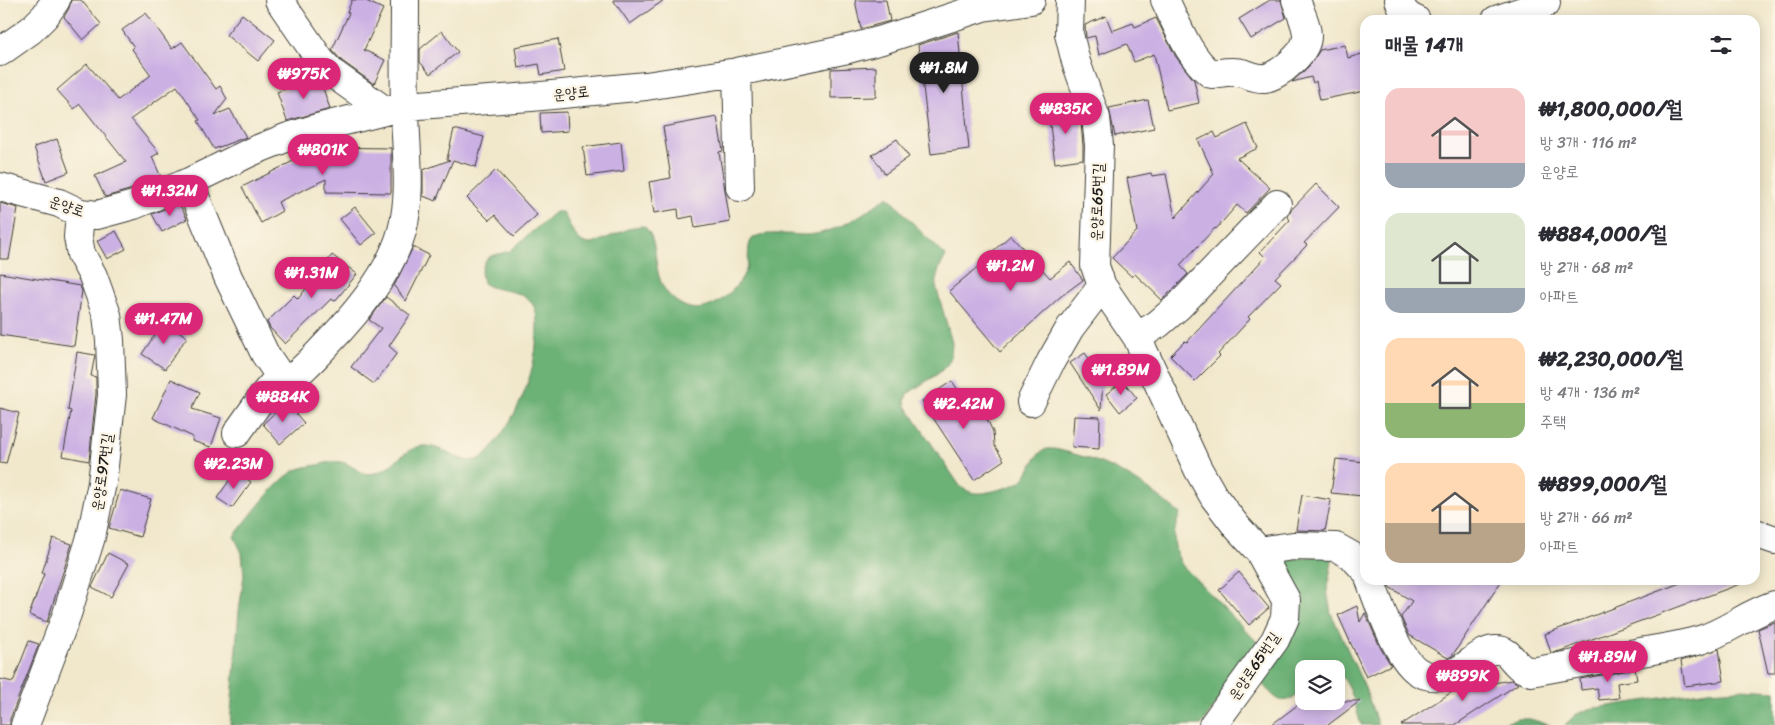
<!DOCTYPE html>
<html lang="ko">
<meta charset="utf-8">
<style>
body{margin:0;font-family:Sriracha,"Poor Story",sans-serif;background:#f7f7f7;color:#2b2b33;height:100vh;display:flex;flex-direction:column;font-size:19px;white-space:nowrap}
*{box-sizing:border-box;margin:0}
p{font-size:16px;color:#7c7c81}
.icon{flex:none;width:28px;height:28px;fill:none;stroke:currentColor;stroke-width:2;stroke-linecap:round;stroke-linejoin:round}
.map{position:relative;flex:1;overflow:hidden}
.drawer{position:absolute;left:1360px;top:15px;width:400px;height:570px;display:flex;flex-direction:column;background:#fff;border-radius:15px;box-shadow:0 2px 12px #0003}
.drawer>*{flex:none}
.buttons{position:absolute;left:1295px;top:660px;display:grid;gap:10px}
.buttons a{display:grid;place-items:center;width:50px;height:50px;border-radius:10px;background:#fff;box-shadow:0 2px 12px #0003;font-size:25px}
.price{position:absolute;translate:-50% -42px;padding:0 11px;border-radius:18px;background:#db2777;color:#fff;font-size:16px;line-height:32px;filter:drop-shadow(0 1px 2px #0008)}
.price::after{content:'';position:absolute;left:50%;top:30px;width:15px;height:11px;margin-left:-8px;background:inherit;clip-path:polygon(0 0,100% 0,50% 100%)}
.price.on{background:#222;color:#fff}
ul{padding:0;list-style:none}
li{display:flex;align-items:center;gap:15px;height:125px;padding:0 25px}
li span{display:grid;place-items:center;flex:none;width:140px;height:100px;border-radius:15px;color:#555}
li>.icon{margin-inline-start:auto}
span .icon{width:60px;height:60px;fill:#fffc;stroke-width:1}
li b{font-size:21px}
h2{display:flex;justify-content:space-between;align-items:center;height:60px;padding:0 25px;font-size:21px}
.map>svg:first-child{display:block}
.forest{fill:#6cb176;stroke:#446649}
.building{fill:#cbb0e4}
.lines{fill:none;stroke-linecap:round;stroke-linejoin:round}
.minor-casing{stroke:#3c3b36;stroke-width:30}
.minor{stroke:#fff;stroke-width:28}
.labels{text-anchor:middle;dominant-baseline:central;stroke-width:4.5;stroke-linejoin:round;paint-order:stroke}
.street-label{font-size:15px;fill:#1c1c1c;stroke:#fcf5e5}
</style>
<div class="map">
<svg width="1775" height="725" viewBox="0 0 1775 725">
<rect width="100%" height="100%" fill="#fcf5e5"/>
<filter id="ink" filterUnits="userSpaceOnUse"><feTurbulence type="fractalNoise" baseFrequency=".02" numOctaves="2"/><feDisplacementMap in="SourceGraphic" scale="10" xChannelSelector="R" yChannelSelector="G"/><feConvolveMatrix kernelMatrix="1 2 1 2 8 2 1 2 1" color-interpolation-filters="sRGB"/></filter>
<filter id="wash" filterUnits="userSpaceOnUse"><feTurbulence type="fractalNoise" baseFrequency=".0096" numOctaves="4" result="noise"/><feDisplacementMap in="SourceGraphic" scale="20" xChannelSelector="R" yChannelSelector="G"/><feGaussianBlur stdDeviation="1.12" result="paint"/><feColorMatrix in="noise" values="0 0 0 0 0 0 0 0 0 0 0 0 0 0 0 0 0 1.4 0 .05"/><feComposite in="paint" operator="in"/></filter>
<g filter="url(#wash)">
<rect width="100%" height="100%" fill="#f1e8cc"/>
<!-- forest -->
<path class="forest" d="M888,196L922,233L946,256C940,266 936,274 936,286L952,343L951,357L947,365L939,373L907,394L905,400L906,406L960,486C966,491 973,494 981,493C988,493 1016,486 1021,481C1031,473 1034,452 1047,449C1056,448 1066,452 1074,454C1117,466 1146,485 1180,514C1172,533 1172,547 1182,565L1260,645L1201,725H230L239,611L244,575L242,553L234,536C251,516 273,483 296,470C303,467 311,466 318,465C325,463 334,461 341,462C356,465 358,477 376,473C394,468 405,446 425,446C444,446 460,466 479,459C486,456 491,449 495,443C521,410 537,369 537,327C537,319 537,309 531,302C517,287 497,293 483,283L481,272L485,261L491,256L510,251L555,212H562C571,223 574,245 592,244L633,227L644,226C665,245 644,284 682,305C707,319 739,291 747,267C750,259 746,244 753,238C762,231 795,235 806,235C836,234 865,213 888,196Z
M1333,554L1327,591L1331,613L1365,688L1378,725H1361C1355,705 1350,676 1330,667L1326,669H1304V689C1280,711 1277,698 1258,680L1282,638L1271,562Z
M1740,689L1775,691V725H1565L1575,715L1589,709L1708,691Z
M1518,719H1530L1550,725H1497Z"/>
<g id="blocks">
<!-- building -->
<path class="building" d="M71,0H81L101,24L83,40L64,17L69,8Z
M352,0H364L383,9L364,50L385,60L374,84L342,61L332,50L349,13L347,12Z
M613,0H664L630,24Z
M855,0H886L890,21L861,29Z
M1270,0H1281L1286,18L1251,39L1239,19Z
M146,13L172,49L182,42L216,89L220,86L227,99L215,115L230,109L246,137L214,149L198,121L200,120L177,86L131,119L159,153L152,157L161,177L129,190L105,197L95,176L126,162L80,104L74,109L57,90L87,64L118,100L151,75L132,49L134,47L122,30Z
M242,14L275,40L258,61L226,35Z
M1106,16L1112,31L1133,23L1135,27L1156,18L1176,57L1194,80L1199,103L1167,110L1154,54L1134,62L1127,44L1099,55L1095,36L1086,38L1085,25Z
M442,31L458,52L430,74L420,62V49Z
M958,32L969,149L931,154L918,45Z
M558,39L564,71L541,75L539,64L518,68L515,47Z
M1345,45L1348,58L1365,53V91L1320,100L1316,81L1313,83L1311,77L1292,82L1309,66L1320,50Z
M876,67V97L831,98V69Z
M316,78L322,85L330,109L287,121L277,92Z
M1148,100L1154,128L1115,136L1109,108Z
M1075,107L1081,122L1083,146V159L1055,163L1048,111Z
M567,112L568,131L541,133L540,113Z
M717,117L723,151L719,152L730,222L695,228L693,216L679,219L678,209L654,213L649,182L671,178L663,127Z
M1247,124L1258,148L1237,158L1270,188L1246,213L1237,205L1216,229L1215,228L1180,265L1188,274L1162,300L1135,274L1132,277L1112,258L1137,231L1127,178L1151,173L1152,176L1166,174L1175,218L1214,174L1198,140L1214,132L1217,138Z
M454,129L484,137L476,167L453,160L436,201L423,196V170L450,160L447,159Z
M57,139L69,172L46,181L34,147Z
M897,139L909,157L885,174L872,155Z
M621,142L624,171L587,176L583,147Z
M313,147L391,148V193L326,192V179L278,202L282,211L261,223L242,187L313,151Z
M496,170L537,215L514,236L495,215L489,220L467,198Z
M1316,184L1339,207L1304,243L1307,245L1275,278L1281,283L1248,317L1250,319L1218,354L1220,356L1195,381L1170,356L1185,341L1187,342L1265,257L1260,252L1290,220L1287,216L1292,209Z
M0,203L18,208L9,259H0Z
M179,203L187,219L162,232L152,214Z
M355,207L376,233L361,245L340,219Z
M116,231L126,249L107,259L97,241Z
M1011,235L1050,278L1070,262L1083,280L1060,297L1000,352L949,291L986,260L984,259Z
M413,247L429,255L406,301L394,286Z
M332,255L357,274L335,301L331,299L285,344L270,328L267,322L294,295L298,299Z
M0,273L80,286L82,291L74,346L0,335Z
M386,297L410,315L389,346L397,353L374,384L351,367L381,328L369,320Z
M164,321L187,337L165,369L142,354Z
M77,352L95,355L91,376L96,377V394L89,461L63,456L71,411L68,410Z
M1085,353L1103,380L1101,410L1070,363Z
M171,379L200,392L192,409L221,418L211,447L192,441L193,437L153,418Z
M952,381L968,405L980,413L988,421L993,432L994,445L1004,460L974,480L922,401Z
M1123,381L1137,398L1120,412L1106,394Z
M286,402L304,423L280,444L263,424Z
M0,408L19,413L6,464L0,463Z
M1074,416L1100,417L1099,449L1072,447Z
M1336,459L1365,462L1363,496L1331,493Z
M236,471L251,482L232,508L217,498Z
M120,490L151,499L140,537L109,528Z
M1302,495L1331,500L1325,531L1296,530Z
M53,538L72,544L47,622L29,615L44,574L42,573Z
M108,553L129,564L111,597L92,587Z
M1239,572L1269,608L1249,625L1219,590Z
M1387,580H1502L1452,656L1448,658L1409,635L1401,617L1412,601L1389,587Z
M1688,580H1748V581L1560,651L1551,653L1545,634Z
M1357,606L1360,622L1365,613L1381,649L1391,665L1366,677L1338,615Z
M1775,622V673H1768L1758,629Z
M29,641L39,644L10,719V725H0V679L13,682Z
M1719,649L1724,681L1685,686L1681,661Z
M1489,668L1493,683L1512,680L1518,684L1455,725H1401Z
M1635,669L1637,680L1617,683L1619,698L1599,700L1597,688L1581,690L1580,679Z
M1303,701H1360L1328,725H1271Z"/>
</g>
</g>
<g filter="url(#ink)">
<use href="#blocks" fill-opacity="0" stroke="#3c3b36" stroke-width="1"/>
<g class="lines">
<!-- minor casing -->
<g class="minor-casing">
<path id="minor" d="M279,0L320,60L332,73L384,110
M1070,0L1069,34L1076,62L1096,118L1099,145L1095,266L1102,286L1137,337L1198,469L1214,497L1237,527L1259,551L1286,600L1285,618L1275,640L1213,725
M1165,0C1178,26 1188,56 1211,74C1221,73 1232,70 1242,73C1250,75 1256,79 1265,78C1272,77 1283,70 1288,65C1317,41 1307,30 1296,0
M1399,0C1402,10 1406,16 1416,20
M1496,20L1546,3
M0,52L31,30L45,16L56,0
M737,72L740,187
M189,182L228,277L265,354L280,376L292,378C305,368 316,356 327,344C356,314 391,272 402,231C413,191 405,147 405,106C404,71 405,35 405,0
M0,187L59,203L80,213L97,215L134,205L189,182L253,151L288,137L317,128L405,106L531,97L646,86L737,72L848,49L882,40L983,7L1031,0
M1137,337L1158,324L1179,306L1277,204
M1031,402L1051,361L1070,328L1102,286
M237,433L266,392L280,376
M1755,533L1775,540
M1259,551L1293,546L1336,547L1352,556L1365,570
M1370,580C1379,604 1396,656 1417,671C1429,679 1445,677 1457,671C1469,665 1483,649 1497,650C1508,650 1511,659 1518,665C1521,669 1527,670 1531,672C1566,666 1601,659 1636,653C1657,649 1679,646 1700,640C1727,632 1748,613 1775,605
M25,725L67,614L91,537L102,483L112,395L110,340L107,315L93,276L81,254L78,237L80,213"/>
</g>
<!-- minor -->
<use href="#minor" class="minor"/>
</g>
</g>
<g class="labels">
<!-- street labels -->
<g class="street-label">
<text transform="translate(571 93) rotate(-6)">운양로</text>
<text transform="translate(1097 202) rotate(-88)">운양로65번길</text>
<text transform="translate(67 206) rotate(19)">운양로</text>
<text transform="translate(102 472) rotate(-82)">운양로97번길</text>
<text transform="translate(1254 666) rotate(-56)">운양로65번길</text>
</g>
</g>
</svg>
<div class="buttons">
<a><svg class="icon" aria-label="layers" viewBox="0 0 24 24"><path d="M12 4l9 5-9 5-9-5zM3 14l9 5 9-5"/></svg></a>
</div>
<b class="price on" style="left:944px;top:94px">₩1.8M</b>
<b class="price" style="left:304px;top:100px">₩975K</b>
<b class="price" style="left:1066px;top:135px">₩835K</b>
<b class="price" style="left:323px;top:176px">₩801K</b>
<b class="price" style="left:170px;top:217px">₩1.32M</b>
<b class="price" style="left:1011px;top:292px">₩1.2M</b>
<b class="price" style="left:312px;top:299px">₩1.31M</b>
<b class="price" style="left:164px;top:345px">₩1.47M</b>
<b class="price" style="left:1121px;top:396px">₩1.89M</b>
<b class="price" style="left:283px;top:423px">₩884K</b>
<b class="price" style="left:964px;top:430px">₩2.42M</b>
<b class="price" style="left:234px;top:490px">₩2.23M</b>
<b class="price" style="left:1608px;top:683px">₩1.89M</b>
<b class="price" style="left:1463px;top:702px">₩899K</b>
<section class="drawer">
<h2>매물 14개<svg class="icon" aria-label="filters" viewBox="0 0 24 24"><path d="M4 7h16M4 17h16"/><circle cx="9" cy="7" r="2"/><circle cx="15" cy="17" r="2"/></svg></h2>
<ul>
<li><span style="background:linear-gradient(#f6c9c9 75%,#9aa5b1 0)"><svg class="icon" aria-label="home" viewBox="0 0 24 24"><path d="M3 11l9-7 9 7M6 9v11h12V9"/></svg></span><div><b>₩1,800,000/월</b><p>방 3개 · 116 m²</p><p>운양로</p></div></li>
<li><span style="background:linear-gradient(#dfe7d0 75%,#9aa5b1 0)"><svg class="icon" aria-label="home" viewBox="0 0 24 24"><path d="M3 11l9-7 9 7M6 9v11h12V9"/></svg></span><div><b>₩884,000/월</b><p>방 2개 · 68 m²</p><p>아파트</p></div></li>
<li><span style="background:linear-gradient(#ffd9b3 65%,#8fb573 0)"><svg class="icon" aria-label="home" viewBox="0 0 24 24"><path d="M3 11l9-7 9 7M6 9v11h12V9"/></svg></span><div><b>₩2,230,000/월</b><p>방 4개 · 136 m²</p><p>주택</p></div></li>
<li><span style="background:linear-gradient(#ffd9b3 60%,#b9a48a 0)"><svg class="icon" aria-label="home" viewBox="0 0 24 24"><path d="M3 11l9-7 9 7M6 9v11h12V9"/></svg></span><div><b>₩899,000/월</b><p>방 2개 · 66 m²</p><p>아파트</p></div></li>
</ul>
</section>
</div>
